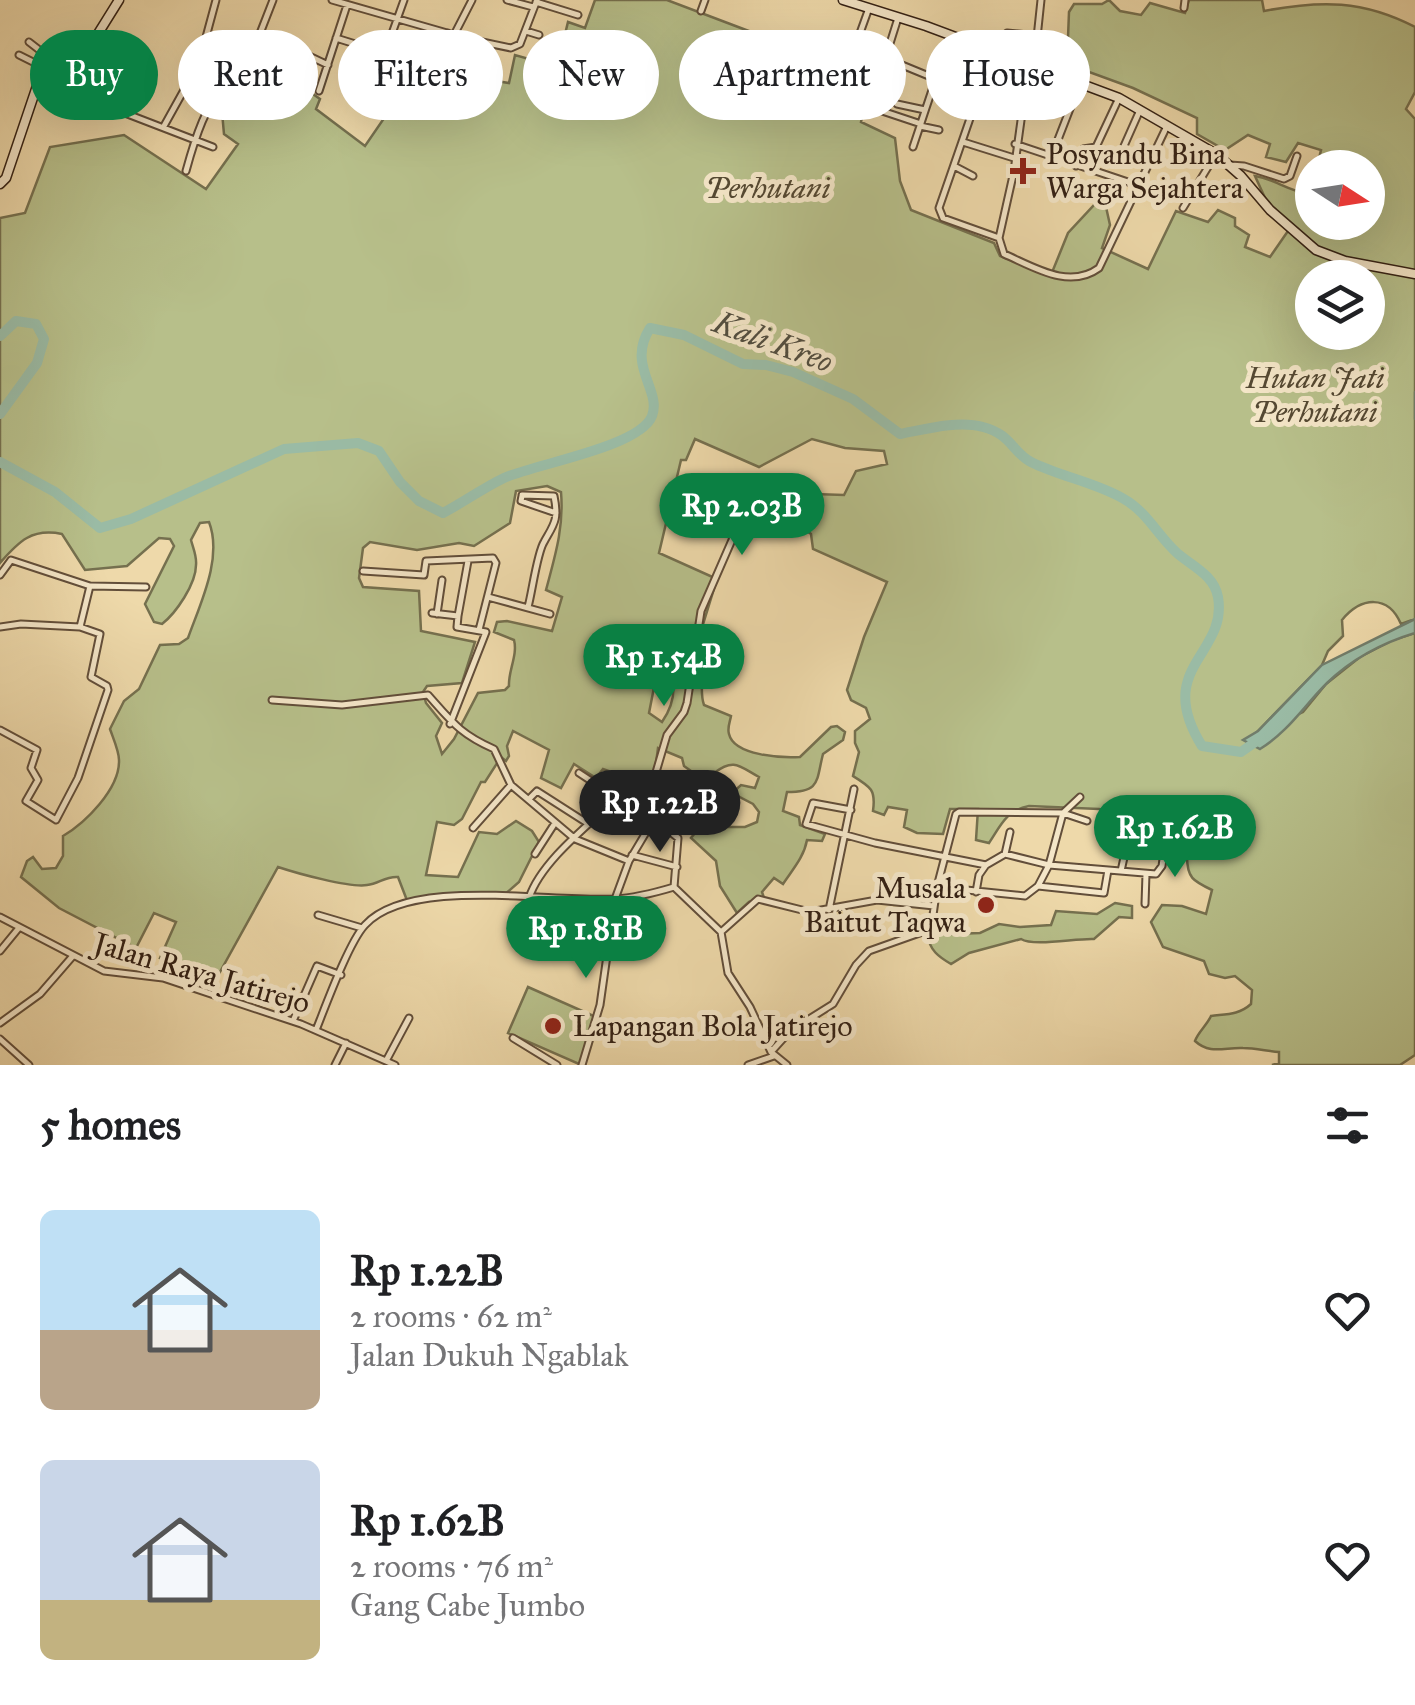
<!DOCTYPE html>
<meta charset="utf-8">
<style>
body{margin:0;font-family:"IM FELL Great Primer",serif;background:#f6f6f6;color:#202124;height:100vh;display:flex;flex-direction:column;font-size:38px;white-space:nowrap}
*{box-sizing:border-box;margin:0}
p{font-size:32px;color:#757577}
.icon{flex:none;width:55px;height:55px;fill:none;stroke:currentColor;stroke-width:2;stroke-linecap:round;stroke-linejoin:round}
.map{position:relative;height:1065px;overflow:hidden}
.drawer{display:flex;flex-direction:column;background:#fff;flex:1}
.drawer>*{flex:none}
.top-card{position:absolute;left:30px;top:30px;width:1355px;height:90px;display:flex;gap:20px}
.needle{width:65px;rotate:102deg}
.tools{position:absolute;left:1295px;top:150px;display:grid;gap:20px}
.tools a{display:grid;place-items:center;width:90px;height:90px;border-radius:50%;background:#fff;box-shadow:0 10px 40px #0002;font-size:50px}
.price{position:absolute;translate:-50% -85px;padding:0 22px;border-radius:35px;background:#0b8043;color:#fff;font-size:32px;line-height:65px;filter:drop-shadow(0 2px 5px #0008)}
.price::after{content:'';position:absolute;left:50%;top:60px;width:30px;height:22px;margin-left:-15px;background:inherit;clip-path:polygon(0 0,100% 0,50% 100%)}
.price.current{background:#222;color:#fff}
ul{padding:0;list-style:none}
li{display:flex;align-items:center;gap:30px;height:250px;padding:0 40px}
li span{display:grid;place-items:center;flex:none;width:280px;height:200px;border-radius:15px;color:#555}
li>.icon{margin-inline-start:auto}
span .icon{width:120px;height:120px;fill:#fffc;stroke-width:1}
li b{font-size:42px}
h2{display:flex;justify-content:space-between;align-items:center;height:120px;padding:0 40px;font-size:42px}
.chip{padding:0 35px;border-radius:45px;background:#fff;box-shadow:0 10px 40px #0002;font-size:35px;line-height:90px}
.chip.current{background:#0b8043;color:#fff}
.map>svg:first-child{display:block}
.green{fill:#b7bf8a;stroke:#75704f;stroke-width:2.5;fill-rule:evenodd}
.water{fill:#9abba5;stroke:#717d6b;stroke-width:2.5}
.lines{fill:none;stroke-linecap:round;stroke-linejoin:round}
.stream{stroke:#717d6b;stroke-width:2.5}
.river{stroke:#9abba5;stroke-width:10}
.minor-casing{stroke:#624e3a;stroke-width:9}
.secondary-casing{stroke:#332014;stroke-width:11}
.minor{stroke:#f4e6c8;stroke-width:5}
.secondary{stroke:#f4e6c8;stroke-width:8}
.poi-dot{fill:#8f2418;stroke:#f4e6c8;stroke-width:4}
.labels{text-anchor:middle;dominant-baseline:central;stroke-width:10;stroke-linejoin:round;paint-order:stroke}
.poi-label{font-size:30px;fill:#332014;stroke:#f4e6c8;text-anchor:start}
.park-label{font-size:30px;font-style:italic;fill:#544832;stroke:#f4e6c8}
.street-label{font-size:30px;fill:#332014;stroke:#f4e6c8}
.water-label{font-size:32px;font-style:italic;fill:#524e40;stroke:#f4e6c8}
</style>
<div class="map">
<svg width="1415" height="1065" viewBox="0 0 1415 1065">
<rect width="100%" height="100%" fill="#eed9aa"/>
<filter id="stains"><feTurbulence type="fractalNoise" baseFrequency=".002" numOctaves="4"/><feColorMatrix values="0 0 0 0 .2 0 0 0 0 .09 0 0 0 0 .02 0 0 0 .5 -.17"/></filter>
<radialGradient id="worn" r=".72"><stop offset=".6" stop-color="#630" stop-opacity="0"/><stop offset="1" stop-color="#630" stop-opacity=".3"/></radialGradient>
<!-- green -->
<path class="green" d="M595,0H667L754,33L869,85L861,122L895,138L900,181L911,210L994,243L1000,256L1051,275L1068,233L1095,204L1106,207L1110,225L1102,248L1148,269L1176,211L1208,222L1218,210L1235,218V226L1249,235L1245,247L1270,257L1288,231L1266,200L1255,176C1275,179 1288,191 1309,194L1312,184V222H1368V168L1317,167L1321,150L1298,143L1286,162L1266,157L1270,144L1248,135L1225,150L1197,134V118L1133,88L1067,64L1069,12L1074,4H1102L1109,0L1120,11L1141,15L1150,3L1185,13L1189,0H1262L1264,11C1321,0 1363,0 1415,27V92L1406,109L1415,119V619L1401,624C1388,594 1361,597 1342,620L1343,636L1328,651L1322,665L1254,735L1303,712L1326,684L1360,657L1393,640L1415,633V1055L1400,1065H1272L1279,1063V1052C1267,1051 1255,1048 1243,1048C1225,1047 1210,1055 1195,1041C1198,1032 1207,1025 1211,1016C1226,1014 1239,1015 1251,1004L1252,990L1235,976L1225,978L1209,974L1204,961L1163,947L1151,922L1162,905L1182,906L1206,914L1212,890C1193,881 1187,878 1187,856L1202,843L1196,834L1187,837L1160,828L1161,817L1142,814L1138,824L1107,822V811L1099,809L1029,806C1006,810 1000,827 989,843L976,840L978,809H950L943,834L917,833L904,827L907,810L888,807L884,815L873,811C876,790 871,787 853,776L859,752L855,743V731L870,719L866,708L851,700L847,690L864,637L887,582L813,549L811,534L792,520L794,501L814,494L844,495L856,471L887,464L884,451L845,448L812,439L759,467L695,439L686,460H681L659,553L717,579L700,634L652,635L638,665L657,672L649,713L662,722C673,706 677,689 670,671L687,660L702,661C704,676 699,691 704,705L731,716C730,722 727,728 729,734C734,756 783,758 800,757L831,727L837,726L845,732L843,740L823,754C816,781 821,792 787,792L783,811L799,817L800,825L825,834L822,841L807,840C804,857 793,869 783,884L774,878L762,892L764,898L749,902L737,913L720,886L716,861L691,838L700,827H745L757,822L759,812L753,804L732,793L741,785L755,788L759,777C739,766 734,758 714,773L691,771L684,766L682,758L658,748L651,800L642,799L643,783L603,769L596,778L574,764L561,788L541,778L549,750L513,731L507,746L509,756L506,761L501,757L485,782H481L462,819L454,825L437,822L426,875L458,877L479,832L497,834L516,821L532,831L539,842L519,882L504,895L459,893L408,903L398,877C385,876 379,884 367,885C350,888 296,873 278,867L215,981L160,958L176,922L154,913L136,948L59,908L21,877L27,861L33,857L42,869L56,868L63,856V836C85,823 120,789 119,760C119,751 113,738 110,729L124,701L139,689L160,645L179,644L188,638C200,604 223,558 209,522L200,523L191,540C193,548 197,556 196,565C196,584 176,613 162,624L154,622L145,604L174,546L170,539L159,538L127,566L85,570L62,534C32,528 19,541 0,563V218L25,213L50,147L124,135L206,189L238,144L224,134L221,101L243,118L257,102L249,77L273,66L320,99L316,109L365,146L402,92L454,101L464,76L509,83L515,55L557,67L568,22L585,28ZM1312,278H1368V332H1312ZM547,486L561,492C564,528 555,556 546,590L562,597L552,631L507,621L497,622L494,632L514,640C518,655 508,671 509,686L505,690L478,693L454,739L442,754L436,736L442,723L426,703L423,692L427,686L462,683L475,642L421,631L419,591L363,587L359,578L363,548L370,542L417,550L459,543L474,546L510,523L516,491Z
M1115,903L1132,906V918L1119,917L1094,939C1076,938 1034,947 1021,939L969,953L951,964C939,957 929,950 928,935L980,933L999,924L1020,927L1051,925L1056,911L1097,914Z
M528,987L598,1018L579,1064L508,1033Z"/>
<!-- water -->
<path class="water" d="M1415,619V633C1382,643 1352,659 1327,683C1304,706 1288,732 1260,749L1243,740L1258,731L1322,665Z"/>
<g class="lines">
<!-- stream -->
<path class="stream" d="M1415,392V419"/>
<!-- river -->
<path class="river" d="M0,336L16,321L36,324L44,339L37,363L0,414
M0,462L55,492L100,528L131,519L284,449L358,443L379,451L400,482L419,501L443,513C464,502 483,488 504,478C535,464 640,447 652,416C662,390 626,366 650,328L684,335L743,364L766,365L793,372L853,399L900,434C926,429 958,420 983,427C1011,434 1013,453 1031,462C1061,477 1095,482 1124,499C1147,512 1158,536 1177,553C1192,566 1214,575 1218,597C1228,655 1153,667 1202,746L1241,752L1261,738"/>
<!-- minor casing -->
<g class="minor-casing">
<path id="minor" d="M332,0L468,39L511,48L520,44L537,0
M507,0L533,7
M1041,0L1034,66L1023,106L1014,171L999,238L1004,254C1034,267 1069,290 1099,268L1167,126
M536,2L578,15
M1184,8L1185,0
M701,11L705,0
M898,18L870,107L921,124
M526,31L539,35
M261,33L328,65
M1007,33L1038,36
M454,35L472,0
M336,38L397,57L433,63L448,33
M29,42L51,59
M993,52L939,208L943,218L999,238
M19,55L45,68
M1036,55L1051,59
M885,58L936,79
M199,63L229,78L243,77L273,0
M830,65L877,84
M846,72L869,8
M39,80L213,147
M379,83L385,53L404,0
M933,86L977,102
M319,91L347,5
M897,104L925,110
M164,126L199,63L216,0
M920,126L939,130
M963,142L1014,158
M1015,144L1137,185
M1124,146L1140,110
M913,147L950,36
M1052,155L1080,83
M1230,165L1244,166L1284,179L1290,176L1297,156
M954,166L973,176
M1076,166L1083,149L1096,147L1119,98
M186,171C195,138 206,103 229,78
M1183,208L1216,154
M522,495L554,496C559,520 554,524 544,542C537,553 532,593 528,607
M522,496L521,501L556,513
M363,571L424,575L426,561L493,558L496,563L479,630
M0,575L11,560L90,586L80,627L100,634L91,677L107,686L108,690L78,778L56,820L26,801L38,780L31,768L37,750L0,730
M90,586L146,587
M488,597L550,614
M432,613L458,616L457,627L486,632L450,724
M437,614L442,580
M458,616L468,561
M0,627L21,624L80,627
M272,700L342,705L428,695C452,722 460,734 494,749L511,785
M579,773L617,798L653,806
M529,799L537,791L587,823
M851,810L813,803L806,824L875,843L986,865L1005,854L1010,832
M654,819L678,838L674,887
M473,828L511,785L575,839L629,861
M535,854L555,823
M1005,854L1049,865L1063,813L1087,821
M632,855L677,867
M1038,886L1104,893L1108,870
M674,887L721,932L728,973L750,1007L771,1052L787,1065
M937,887L1025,896L1038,886L1049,865L1156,874L1162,866L1166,839L1129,835L1121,871
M976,892L979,875L986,865
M529,898C541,861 590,824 617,798
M1145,904L1146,874
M829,910L854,789
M318,915L362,928
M0,917L104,971L163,978L301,1024L395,1065
M721,932L758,899L810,912L877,900L934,906
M0,951L18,929
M293,1021L317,966L341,975
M0,1023L40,994L72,957
M316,1030C326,1005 349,942 365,925C410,876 551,903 614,899C635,898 654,893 674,887
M513,1038L557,1065
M0,1039L29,1065
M771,1052L790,1031L833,1004L856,965L869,951L931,929L937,887L956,814L959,812L1063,813L1080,797
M386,1061L409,1018
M335,1065L346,1043
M582,1065L600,1005L615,899L629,861L654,819V779L667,735L684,712L687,703L701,611L732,540L745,494
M748,1065L774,1056"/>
</g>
<!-- secondary casing -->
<g class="secondary-casing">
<path id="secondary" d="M843,0L926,26L1119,98L1216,154L1241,176L1270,210L1316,250L1345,261L1415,274
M0,184L6,178L39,80L49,60L58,58L81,61L119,0"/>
</g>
<!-- minor -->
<use href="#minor" class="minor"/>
<!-- secondary -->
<use href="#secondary" class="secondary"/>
</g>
<!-- markers -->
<g class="poi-dot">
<path d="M1018 156h10v10h10v10h-10v10h-10v-10h-10v-10h10z"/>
<circle cx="986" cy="905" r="10"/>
<circle cx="553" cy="1026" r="10"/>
</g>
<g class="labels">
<!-- poi labels -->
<g class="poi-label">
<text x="1046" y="154">Posyandu Bina<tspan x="1046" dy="34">Warga Sejahtera</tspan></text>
<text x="966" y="888" text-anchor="end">Musala<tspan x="966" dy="34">Baitut Taqwa</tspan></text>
<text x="573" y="1026">Lapangan Bola Jatirejo</text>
</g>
<!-- park labels -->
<g class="park-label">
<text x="768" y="188">Perhutani</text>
<text x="1315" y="378">Hutan Jati<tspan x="1315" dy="34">Perhutani</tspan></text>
</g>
<!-- street labels -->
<g class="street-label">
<text transform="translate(202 973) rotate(16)">Jalan Raya Jatirejo</text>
</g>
<!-- water labels -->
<g class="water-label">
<text transform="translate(773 342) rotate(20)">Kali Kreo</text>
</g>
</g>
<rect width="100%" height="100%" filter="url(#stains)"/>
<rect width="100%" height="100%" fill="url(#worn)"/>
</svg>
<div class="tools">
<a><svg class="needle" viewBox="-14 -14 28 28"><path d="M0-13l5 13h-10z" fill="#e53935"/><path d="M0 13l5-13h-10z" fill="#757577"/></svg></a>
<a><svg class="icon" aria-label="layers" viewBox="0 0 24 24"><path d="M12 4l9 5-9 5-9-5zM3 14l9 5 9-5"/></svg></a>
</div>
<b class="price" style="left:742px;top:558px">Rp 2.03B</b>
<b class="price" style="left:664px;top:709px">Rp 1.54B</b>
<b class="price current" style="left:660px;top:855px">Rp 1.22B</b>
<b class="price" style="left:1175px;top:880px">Rp 1.62B</b>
<b class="price" style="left:586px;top:981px">Rp 1.81B</b>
<div class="top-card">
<a class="chip current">Buy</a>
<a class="chip">Rent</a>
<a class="chip">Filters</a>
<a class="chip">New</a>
<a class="chip">Apartment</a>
<a class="chip">House</a>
</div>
</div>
<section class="drawer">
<h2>5 homes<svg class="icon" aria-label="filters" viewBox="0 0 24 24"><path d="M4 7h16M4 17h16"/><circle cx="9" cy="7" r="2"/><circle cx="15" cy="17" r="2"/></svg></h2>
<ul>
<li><span style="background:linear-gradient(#bfe0f5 60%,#b9a48a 0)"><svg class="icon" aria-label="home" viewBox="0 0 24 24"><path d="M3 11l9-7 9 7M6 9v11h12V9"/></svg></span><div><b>Rp 1.22B</b><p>2 rooms · 62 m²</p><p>Jalan Dukuh Ngablak</p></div><svg class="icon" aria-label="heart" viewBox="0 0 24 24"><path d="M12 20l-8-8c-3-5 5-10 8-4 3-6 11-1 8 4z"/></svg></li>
<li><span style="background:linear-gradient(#c9d6e8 70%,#c2b280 0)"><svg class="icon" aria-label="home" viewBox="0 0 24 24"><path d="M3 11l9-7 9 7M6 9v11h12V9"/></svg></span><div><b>Rp 1.62B</b><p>2 rooms · 76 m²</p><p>Gang Cabe Jumbo</p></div><svg class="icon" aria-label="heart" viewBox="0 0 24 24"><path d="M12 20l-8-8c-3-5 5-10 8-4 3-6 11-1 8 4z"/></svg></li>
</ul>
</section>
